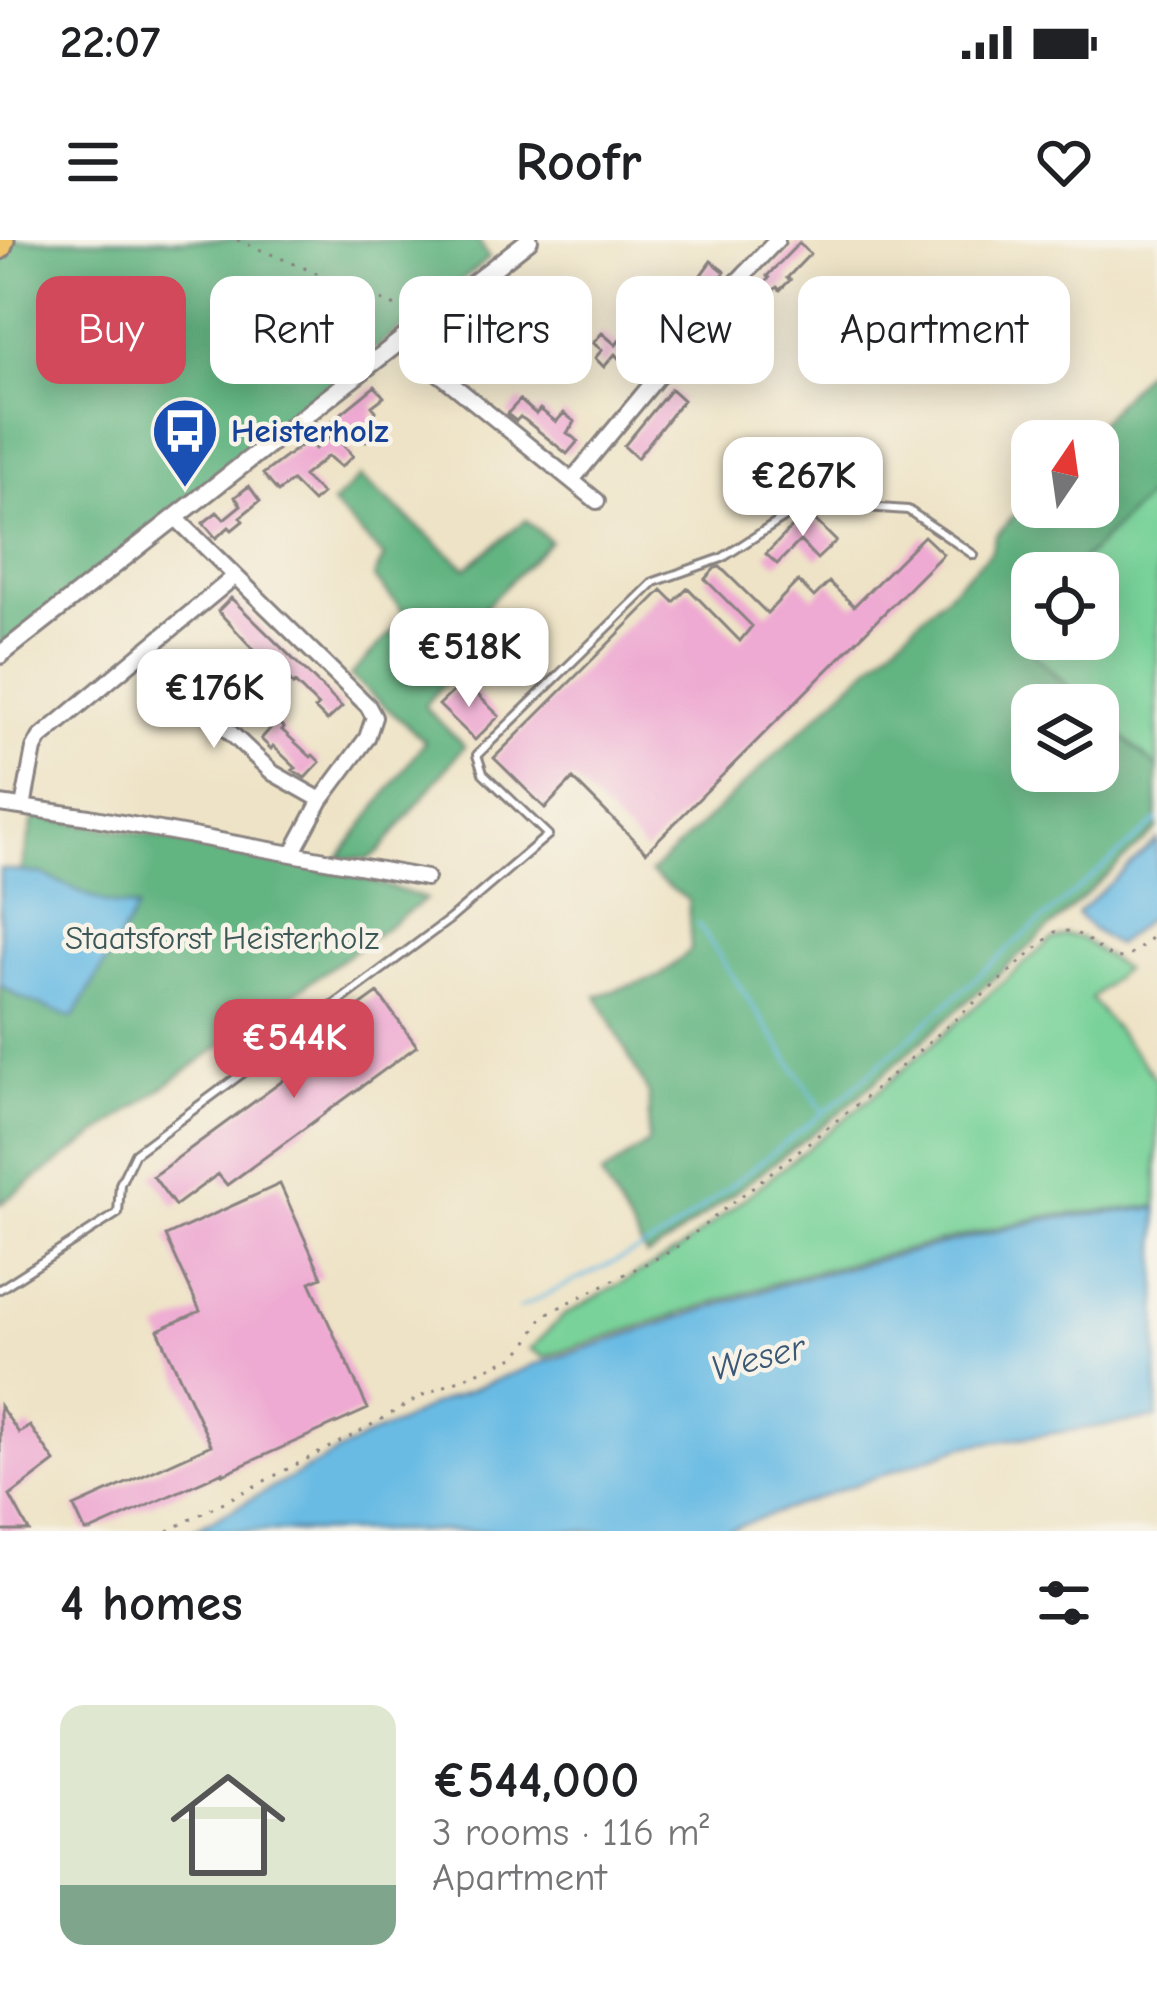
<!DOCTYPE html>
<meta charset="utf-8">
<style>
body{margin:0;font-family:"Comic Neue",sans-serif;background:#f6f6f6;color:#202124;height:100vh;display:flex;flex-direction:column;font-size:45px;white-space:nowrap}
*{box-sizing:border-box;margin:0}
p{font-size:39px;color:#757577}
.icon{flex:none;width:66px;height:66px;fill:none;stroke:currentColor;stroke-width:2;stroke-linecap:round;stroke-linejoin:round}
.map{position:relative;height:1291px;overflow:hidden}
.side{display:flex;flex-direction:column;background:#fff;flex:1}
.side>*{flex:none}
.guide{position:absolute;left:36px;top:36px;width:1086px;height:108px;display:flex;gap:24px}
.needle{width:78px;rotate:13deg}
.controls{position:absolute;left:1011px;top:180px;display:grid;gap:24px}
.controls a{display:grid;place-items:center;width:108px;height:108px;border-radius:24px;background:#fff;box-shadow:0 6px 30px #0003;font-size:60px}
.price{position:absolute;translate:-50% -102px;padding:0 27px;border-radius:24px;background:#fff;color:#222;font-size:39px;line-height:78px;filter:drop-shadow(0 3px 6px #0008)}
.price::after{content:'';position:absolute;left:50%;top:72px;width:36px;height:27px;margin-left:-18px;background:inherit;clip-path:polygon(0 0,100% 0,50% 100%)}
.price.current{background:#d1495b;color:#fff}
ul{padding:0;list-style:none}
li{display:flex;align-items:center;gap:36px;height:300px;padding:0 60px}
li span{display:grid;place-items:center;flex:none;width:336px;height:240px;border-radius:24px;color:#555}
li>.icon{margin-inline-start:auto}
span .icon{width:144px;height:144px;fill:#fffc;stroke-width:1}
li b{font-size:51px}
h2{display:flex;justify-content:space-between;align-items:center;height:144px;padding:0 60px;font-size:51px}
.tag{padding:0 42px;border-radius:24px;background:#fff;box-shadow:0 6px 30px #0003;font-size:42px;line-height:108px}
.tag.current{background:#d1495b;color:#fff}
.status{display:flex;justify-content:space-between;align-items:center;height:84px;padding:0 60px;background:#fff;direction:ltr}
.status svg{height:33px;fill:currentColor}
header{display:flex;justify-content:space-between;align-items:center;height:156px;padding:0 60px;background:#fff;font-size:54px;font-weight:600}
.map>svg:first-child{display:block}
.green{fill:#78d299;stroke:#4d7a6a;stroke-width:3}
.forest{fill:#62b481;stroke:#426b5e;stroke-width:3}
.water{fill:#69bbe4;stroke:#466e90;stroke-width:3}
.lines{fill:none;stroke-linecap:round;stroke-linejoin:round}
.stream{stroke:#69bbe4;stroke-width:3}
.building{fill:#eeaad2}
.service-casing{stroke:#888280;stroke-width:12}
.minor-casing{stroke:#888280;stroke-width:20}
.tertiary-casing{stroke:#888280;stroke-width:22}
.primary-casing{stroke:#888280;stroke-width:27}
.path{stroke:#888280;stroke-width:3;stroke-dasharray:3 9;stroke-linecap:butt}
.service{stroke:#fff;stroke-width:6}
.minor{stroke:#fff;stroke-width:14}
.tertiary{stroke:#fff;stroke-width:16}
.primary{stroke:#f1c369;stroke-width:21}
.labels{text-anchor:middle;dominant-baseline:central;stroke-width:9;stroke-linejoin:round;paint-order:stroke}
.transit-label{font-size:33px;font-weight:bold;fill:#164399;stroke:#f7f3e8;text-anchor:start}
.park-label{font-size:33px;fill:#3c5757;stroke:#f7f3e8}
.water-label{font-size:36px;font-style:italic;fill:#3b5876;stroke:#f7f3e8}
</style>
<div class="status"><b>22:07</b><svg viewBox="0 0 49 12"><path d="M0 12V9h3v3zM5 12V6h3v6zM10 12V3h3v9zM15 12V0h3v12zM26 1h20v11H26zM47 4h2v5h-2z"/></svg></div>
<header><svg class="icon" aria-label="menu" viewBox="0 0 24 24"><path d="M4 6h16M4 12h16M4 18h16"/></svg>Roofr<svg class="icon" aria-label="heart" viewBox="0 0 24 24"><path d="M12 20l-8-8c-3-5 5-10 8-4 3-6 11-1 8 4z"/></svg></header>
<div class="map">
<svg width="1157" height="1291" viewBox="0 0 1157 1291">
<rect width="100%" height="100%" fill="#f7f3e8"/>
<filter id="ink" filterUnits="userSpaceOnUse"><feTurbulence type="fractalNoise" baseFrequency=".00833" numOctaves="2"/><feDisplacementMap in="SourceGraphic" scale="24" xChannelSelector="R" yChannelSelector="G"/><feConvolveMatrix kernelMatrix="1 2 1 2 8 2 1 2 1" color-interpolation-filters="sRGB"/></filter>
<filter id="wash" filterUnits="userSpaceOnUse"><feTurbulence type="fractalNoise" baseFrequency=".004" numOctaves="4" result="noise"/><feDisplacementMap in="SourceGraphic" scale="48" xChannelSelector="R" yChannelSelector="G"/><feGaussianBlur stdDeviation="2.7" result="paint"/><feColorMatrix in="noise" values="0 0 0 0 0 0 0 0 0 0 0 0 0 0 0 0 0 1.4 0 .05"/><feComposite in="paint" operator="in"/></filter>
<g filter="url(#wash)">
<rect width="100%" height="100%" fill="#eee3c6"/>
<!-- green -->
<path class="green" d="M1157,246V528L1098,474V465H1088L1010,392L1032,370V399H1098V333H1069Z
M1066,695L1081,698L1123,729L1091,759L1157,840V966L1046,976L797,1036L544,1117L530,1109L563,1076L678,1011L872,857L1051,700Z"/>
<!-- forest -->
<path class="forest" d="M0,0H478L489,18L0,408Z
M1155,121L1157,246L1069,333H1032V370L1010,392L1088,465H1032V531H1098V474L1157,528V589L1019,716L837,875L669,1002L647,1016L601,936L648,903L649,854L597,756L660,736L691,710L688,660L650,633L991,312L996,295L1032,256V267H1098V201H1082Z
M360,237L466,328L526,280L550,301L482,370L497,385L424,466L464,506L379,612L368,619L339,618L425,501L350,436L407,376L374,337L384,317L332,264Z
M34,576L145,594L357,636L426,659L0,964V745L21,758L136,668L103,662L41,634L21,632Z"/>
<!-- water -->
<path class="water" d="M1157,600V672L1116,705L1092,689L1077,674Z
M0,629L41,634L103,662L137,669L73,778L21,758L0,745Z
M1157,968V1178L964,1206L724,1291H192L372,1194L397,1184L430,1166L534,1125L796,1040L1047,979Z"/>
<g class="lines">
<!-- stream -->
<path class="stream" d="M698,684L823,871
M519,1068L664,998L842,858L1014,704L1157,581"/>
</g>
<g id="blocks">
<!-- building -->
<path class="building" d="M799,3L810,14L787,38L790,40L780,50L777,47L772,52L764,44L769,38L767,36Z
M711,21L725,32L693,75L670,58L681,42L690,50Z
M546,48L567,63L569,80L550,83L549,74L541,68L531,70L528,51Z
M602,93L616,105L619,101L636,116L640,110L652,121L635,137L615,114L604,127L595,118L602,110L593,103Z
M375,146L384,157L372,166L376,171L371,176L380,186L366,201L355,191L341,203L353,216L341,227L328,216L303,236L322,254L313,262L292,241L278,252L263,234L308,200L315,209L324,202L334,193L327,185Z
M671,149L683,160L637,218L624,206Z
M520,160L536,174L540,169L556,182L564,173L575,182L567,193L578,201L567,214L525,180L520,177L516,181L507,174Z
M249,246L260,261L240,277L243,281L232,290L229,287L216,298L203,283L217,272L224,279L241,265L235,257Z
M807,272L836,301L817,319L800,301L777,324L766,314Z
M924,296L943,314L646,612L573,539L545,568L494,518L662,350L674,362L688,348L740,401L752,386L705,339L715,328L720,327L767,373L798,341L814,357L829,342L854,366Z
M231,358L342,467L327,481L315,469L318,466L295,443L293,445L279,426L273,432L251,411L253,409L218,371Z
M464,441L499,476L475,500L439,465Z
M277,481L284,488L282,490L311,517L313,515L320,522L305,538L293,530L296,528L273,506L271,509L261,499Z
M378,753L417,806L227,945L218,934L175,966L153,936L333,804L324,792Z
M280,944L322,1037L310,1042L368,1169L223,1234V1232L90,1291H85L74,1267L211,1205L158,1090L200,1071L166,996Z
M0,1166L19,1193L30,1186L55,1222L10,1256L29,1291H0Z"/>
</g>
</g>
<g filter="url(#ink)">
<use href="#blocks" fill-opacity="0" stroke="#888280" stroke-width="3"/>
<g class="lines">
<!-- service casing -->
<g class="service-casing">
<path id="service" d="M0,1049L118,973L120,944L135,913L450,679L548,595L483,533L477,515L654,342L722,318L807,263L908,270L974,315"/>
</g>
<!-- minor casing -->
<g class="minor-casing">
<path id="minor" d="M400,102L597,261
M572,240L733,46L777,0
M144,411L273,533L321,560
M0,564L89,577L292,614L321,560L367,498L374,477L368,466L176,278
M23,567L34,509L40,498L234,337
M292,614L426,638"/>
</g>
<!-- tertiary casing -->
<g class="tertiary-casing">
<path id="tertiary" d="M0,415L529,0"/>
</g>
<!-- primary casing -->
<g class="primary-casing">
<path id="primary" d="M0,8L3,0"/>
</g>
<!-- path -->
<path class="path" d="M237,0L415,74
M168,1291L361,1191L421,1156L514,1117L526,1105L544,1075L673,1010L870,854L1055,692C1088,684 1100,724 1126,717C1137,713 1148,700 1157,692"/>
<!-- service -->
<use href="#service" class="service"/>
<!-- minor -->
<use href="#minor" class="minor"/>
<!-- tertiary -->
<use href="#tertiary" class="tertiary"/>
<!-- primary -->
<use href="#primary" class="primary"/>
</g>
</g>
<!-- icons -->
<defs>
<g id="bus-pin" transform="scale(3.45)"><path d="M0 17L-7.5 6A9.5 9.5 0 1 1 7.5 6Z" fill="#1a4fb4" stroke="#f7f3e8"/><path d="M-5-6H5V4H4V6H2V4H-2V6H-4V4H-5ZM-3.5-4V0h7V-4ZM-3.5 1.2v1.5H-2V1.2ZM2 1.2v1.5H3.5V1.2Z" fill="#fff"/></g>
</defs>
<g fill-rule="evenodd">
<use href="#bus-pin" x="185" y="191"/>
</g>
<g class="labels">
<!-- transit labels -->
<g class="transit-label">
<text x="231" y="191">Heisterholz</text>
</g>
<!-- park labels -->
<g class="park-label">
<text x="222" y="698">Staatsforst Heisterholz</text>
</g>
<!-- water labels -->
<g class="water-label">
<text transform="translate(758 1118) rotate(-14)">Weser</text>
</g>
</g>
</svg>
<div class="controls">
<a><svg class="needle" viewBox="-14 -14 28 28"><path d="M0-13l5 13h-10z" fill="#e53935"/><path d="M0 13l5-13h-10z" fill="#757577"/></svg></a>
<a><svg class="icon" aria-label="locate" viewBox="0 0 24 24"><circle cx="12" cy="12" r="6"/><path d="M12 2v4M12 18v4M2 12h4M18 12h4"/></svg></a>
<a><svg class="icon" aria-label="layers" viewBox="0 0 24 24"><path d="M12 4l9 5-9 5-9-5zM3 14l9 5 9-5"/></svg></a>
</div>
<b class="price" style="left:803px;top:299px">€267K</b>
<b class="price" style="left:469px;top:470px">€518K</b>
<b class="price" style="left:214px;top:511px">€176K</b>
<b class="price current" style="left:294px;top:861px">€544K</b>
<div class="guide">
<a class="tag current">Buy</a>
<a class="tag">Rent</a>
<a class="tag">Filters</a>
<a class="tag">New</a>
<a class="tag">Apartment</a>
</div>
</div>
<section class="side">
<h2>4 homes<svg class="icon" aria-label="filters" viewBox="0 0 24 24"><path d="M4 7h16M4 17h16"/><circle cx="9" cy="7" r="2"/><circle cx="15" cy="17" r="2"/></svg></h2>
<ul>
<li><span style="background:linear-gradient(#dfe7d0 75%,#7fa58c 0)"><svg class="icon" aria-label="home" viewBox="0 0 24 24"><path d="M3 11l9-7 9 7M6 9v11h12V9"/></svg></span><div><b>€544,000</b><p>3 rooms · 116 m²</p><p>Apartment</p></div></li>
</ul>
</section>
